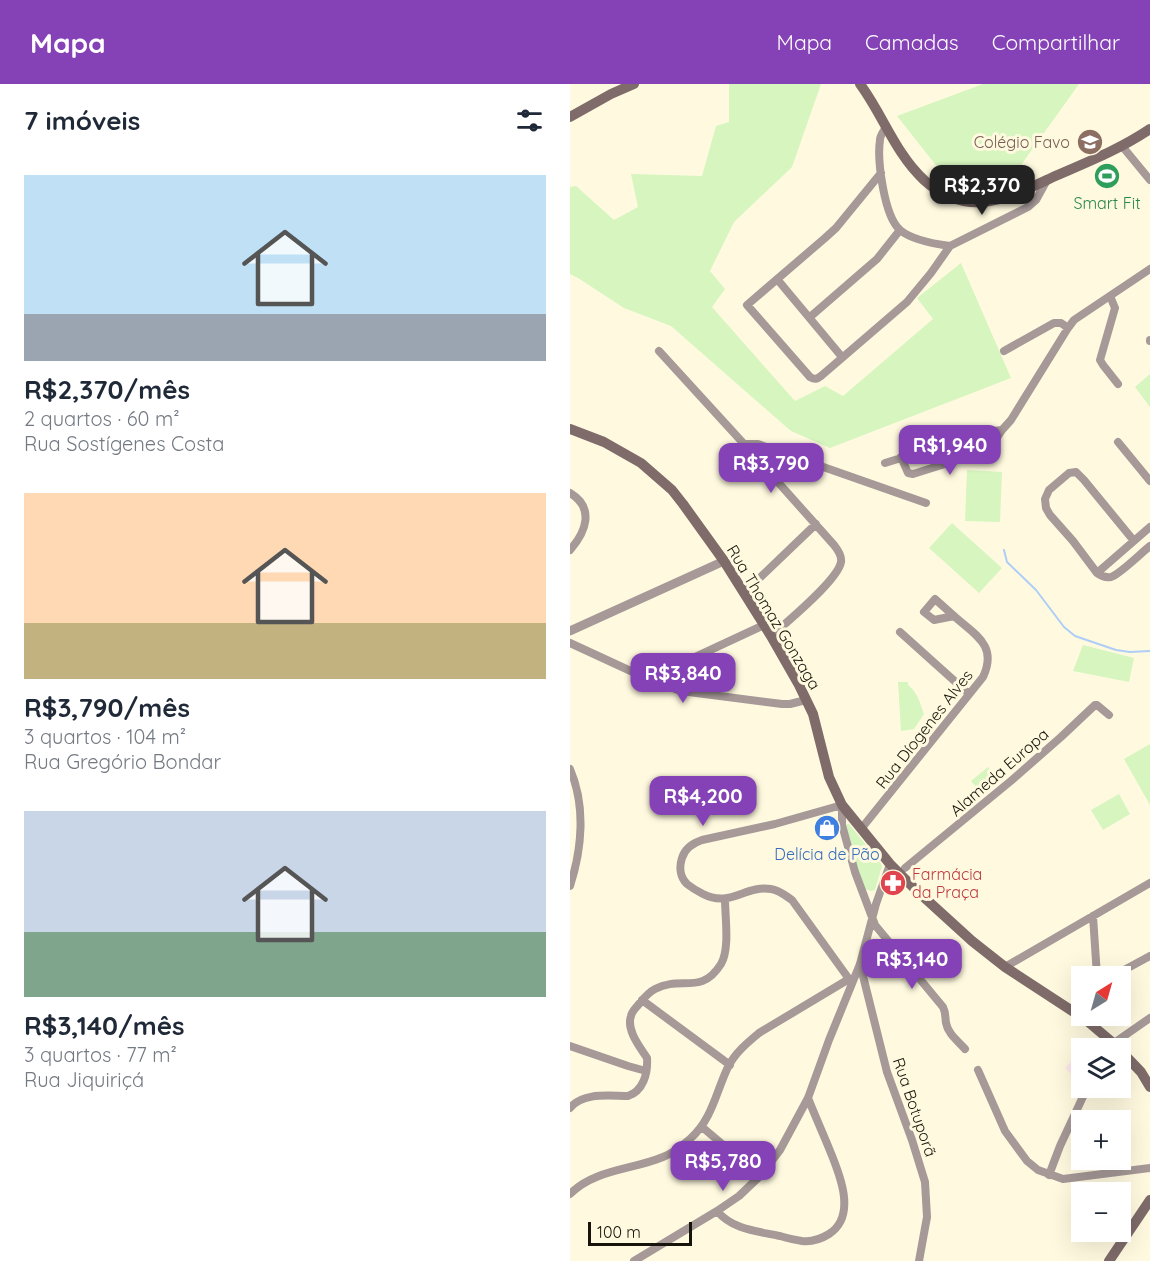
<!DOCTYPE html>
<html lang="pt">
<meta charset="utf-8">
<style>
body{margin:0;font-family:Quicksand,sans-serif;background:#f2f2f3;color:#1f2937;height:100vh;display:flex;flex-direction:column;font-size:22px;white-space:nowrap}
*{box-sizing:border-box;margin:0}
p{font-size:20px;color:#747a83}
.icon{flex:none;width:33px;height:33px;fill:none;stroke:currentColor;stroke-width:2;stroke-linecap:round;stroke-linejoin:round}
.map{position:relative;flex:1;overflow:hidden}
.panel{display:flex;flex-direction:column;background:#fff;width:570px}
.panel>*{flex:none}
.needle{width:39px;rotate:37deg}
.buttons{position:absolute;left:501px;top:882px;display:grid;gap:12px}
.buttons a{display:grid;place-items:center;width:60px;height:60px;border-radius:0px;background:#fff;box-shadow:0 6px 24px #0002;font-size:30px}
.scale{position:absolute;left:18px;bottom:15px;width:104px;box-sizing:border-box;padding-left:6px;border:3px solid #17150b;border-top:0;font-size:16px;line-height:21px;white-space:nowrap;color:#17150b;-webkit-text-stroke:4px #fffadf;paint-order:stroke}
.price{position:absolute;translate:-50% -51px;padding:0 14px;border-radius:12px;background:#8542b6;color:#fff;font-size:20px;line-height:39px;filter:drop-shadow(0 2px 3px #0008)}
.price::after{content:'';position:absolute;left:50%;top:36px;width:18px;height:14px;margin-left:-9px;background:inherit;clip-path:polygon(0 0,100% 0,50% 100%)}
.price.selected{background:#222;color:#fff}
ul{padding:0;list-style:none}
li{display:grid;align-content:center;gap:12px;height:318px;padding:0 24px}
li span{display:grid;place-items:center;height:186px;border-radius:0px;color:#555}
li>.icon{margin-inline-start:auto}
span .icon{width:108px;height:108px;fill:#fffc;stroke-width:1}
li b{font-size:26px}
h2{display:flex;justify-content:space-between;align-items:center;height:72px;padding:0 24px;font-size:26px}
header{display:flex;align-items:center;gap:36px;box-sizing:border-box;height:84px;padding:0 30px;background:#8542b6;color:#fff}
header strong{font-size:28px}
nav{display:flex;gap:33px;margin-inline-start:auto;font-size:21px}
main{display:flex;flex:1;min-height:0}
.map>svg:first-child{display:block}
.education{fill:#ffe9eb}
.green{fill:#d6f5bf}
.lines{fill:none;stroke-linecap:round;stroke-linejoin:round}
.stream{stroke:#aecdf7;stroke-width:2}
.minor{stroke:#a69998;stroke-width:8}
.tertiary{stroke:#a69998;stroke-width:9}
.secondary{stroke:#7e6b6a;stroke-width:10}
.labels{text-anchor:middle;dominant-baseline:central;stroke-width:6;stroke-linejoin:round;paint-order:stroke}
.education-label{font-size:16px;fill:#785e54;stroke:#fffadf;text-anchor:end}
.leisure-label{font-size:16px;fill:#27864d;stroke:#fffadf}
.street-label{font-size:16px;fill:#17150b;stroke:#fffadf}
.shop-label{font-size:16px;fill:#366cbe;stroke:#fffadf}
.health-label{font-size:16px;fill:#be3a42;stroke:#fffadf;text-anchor:start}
</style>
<header>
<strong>Mapa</strong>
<nav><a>Mapa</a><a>Camadas</a><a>Compartilhar</a></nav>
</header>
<main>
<section class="panel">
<h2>7 imóveis<svg class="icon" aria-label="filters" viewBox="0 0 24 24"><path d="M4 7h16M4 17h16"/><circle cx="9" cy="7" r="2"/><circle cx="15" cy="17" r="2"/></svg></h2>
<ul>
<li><span style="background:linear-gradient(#bfe0f5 75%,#9aa5b1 0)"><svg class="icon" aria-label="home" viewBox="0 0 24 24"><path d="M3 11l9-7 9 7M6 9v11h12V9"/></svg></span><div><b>R$2,370/mês</b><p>2 quartos · 60 m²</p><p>Rua Sostígenes Costa</p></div></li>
<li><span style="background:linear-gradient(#ffd9b3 70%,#c2b280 0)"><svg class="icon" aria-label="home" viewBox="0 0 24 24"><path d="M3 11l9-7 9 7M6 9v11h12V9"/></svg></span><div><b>R$3,790/mês</b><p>3 quartos · 104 m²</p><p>Rua Gregório Bondar</p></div></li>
<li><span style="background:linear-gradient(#c9d6e8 65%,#7fa58c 0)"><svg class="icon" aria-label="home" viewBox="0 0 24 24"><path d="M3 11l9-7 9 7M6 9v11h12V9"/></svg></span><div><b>R$3,140/mês</b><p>3 quartos · 77 m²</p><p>Rua Jiquiriçá</p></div></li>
</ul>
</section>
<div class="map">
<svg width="580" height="1177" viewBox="0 0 580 1177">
<rect width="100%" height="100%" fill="#fffadf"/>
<!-- education -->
<path class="education" d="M511,967V999L495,984Z"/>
<!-- green -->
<path class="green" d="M159,0H251L222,83L164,138L140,187L155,205L142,223L225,317L255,302L273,312L363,235L347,214L391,179L441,294L260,364L221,347L101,242L54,224L8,194L0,190V103L6,102L44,136L68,123L61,90L132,92L146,42L159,38Z
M413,0H509L436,102L380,99L327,32Z
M580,290V323L565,303Z
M397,386L432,388L430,438L395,437Z
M382,439L432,484L409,509L359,464Z
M513,561L564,574L559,598L503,587Z
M328,598H338V601C348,609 350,619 354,630L344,645L331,647Z
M580,660V721L554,675Z
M418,683L428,696L411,709L401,697Z
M549,710L560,730L533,746L521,726Z
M277,740H279L310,778L312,782L305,806L301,807L295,805L292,799L275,742Z"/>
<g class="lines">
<!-- stream -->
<path class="stream" d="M434,466L437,478L466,506L494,543L505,552L546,566L560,568L580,567"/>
<!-- minor -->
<path class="minor" d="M316,43C314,47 310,51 310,56C307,76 314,132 330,146C342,156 365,160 380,162
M552,62L580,96
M311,89L266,144L255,154L177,221L240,293C245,296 247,295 251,292L337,218L361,189L380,162
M380,162L458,123L466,116L477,96
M207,195L272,273
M540,212L545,224L530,276L533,281L548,300
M240,233L307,175L330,146
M580,256V257
M89,267L174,360L264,461C268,466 272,472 271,478C268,496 216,539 201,552
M434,267L484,239H491L498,244
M404,352L409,370
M548,358L580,397
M174,360H188L356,419
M331,373L338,389L343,390L416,367L420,364L432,346
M315,379L415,348L432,346L441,336L498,244L504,236L580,185
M0,409C25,424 16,448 0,466
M564,457L514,396L506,388L499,389L479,406L475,415L476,424L480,431L503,457L527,489C531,492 535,494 541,493C550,490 571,469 580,462
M527,489L580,443
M174,509L246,440
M365,515L384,532L364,536L354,528Z
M330,548L399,610
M0,559L78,595L111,607L212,620H220L236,616
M78,595L194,541
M0,685C16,722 12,765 0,802
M291,745L413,593C428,561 405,551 384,532
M335,784L442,696L491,653L525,621H527L539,631
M523,832L527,892
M290,880L317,988L342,1056L355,1098L357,1133L349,1177
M435,883L580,799
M543,892L580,872
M279,895L222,816C216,812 209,806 201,805C175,801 160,824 133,810C127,807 122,804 117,800C110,793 109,783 112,774C115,764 123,759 132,756L205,740L272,721V741L285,788L305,841L373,923C376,929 375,933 376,939C378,950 388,957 395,965
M72,916L160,981
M544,959L580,934
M0,962L58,982L76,987
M408,986L435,1047L457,1077L468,1086L493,1095L580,1084
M0,1024C13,1008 39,1012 58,1012C73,1007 78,990 77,974C70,963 56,946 61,932C62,927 66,924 69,920C73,915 79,908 85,905C111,891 131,912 151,880C160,865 155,833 155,815
M132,1043L190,1092
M479,1091L490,1062L517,1004
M0,1110C25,1085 62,1086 93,1073C103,1069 112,1062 120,1055C142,1036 146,1008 158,983C165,969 177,959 189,949L279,895L282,897
M147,1127C163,1146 187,1147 210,1152C217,1154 225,1156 232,1157C241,1158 251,1155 259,1150C290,1130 266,1082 256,1057C250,1043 244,1029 238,1014
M64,1177L147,1127L169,1112L190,1092L210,1066L238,1014L259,956L290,880L306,820L320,780"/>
<!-- tertiary -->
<path class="tertiary" d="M0,547L154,477"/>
<!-- secondary -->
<path class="secondary" d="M290,0C313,31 325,69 354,96C369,110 391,120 412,118C436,116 460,104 481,94C515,79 549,66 580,45
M0,33L41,10L64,0
M0,345L34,358L71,379L102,406L113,420L154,477L201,552L229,601L243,630L259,693L272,721L320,780L346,806L402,857L435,883L516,936L549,964
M550,966L571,988L580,1003
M539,1177L580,1116"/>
</g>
<!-- icons -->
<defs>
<g id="school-disc" transform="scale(1.35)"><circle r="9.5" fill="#8d6e63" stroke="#fffadf"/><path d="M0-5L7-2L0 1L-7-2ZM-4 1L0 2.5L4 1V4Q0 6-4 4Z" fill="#fff"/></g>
<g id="stadium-disc" transform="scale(1.35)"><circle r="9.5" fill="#2e9e5b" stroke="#fffadf"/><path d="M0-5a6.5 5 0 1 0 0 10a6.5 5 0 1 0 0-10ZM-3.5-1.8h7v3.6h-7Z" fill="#fff"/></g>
<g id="shop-disc" transform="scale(1.35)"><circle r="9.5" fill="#3f7fe0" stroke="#fffadf"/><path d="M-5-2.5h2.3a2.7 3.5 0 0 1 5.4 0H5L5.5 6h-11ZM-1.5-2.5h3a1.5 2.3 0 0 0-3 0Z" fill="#fff"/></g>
<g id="pharmacy-disc" transform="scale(1.35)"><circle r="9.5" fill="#e0444e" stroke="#fffadf"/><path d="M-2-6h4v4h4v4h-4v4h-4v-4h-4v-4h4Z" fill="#fff"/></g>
</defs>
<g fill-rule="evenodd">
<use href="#school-disc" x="520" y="58"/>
<use href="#stadium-disc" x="537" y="92"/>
<use href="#shop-disc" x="257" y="744"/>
<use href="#pharmacy-disc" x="323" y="799"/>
</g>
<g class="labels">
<!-- education labels -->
<g class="education-label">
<text x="500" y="58">Colégio Favo</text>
</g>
<!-- leisure labels -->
<g class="leisure-label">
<text x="537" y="119">Smart Fit</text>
</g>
<!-- street labels -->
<g class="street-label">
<text transform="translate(204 533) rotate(59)">Rua Thomaz Gonzaga</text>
<text transform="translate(354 645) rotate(-52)">Rua Díogenes Alves</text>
<text transform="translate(429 688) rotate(-41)">Alameda Europa</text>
<text transform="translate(345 1023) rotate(71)">Rua Botuporã</text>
</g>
<!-- shop labels -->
<g class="shop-label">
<text x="257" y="770">Delícia de Pão</text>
</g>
<!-- health labels -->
<g class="health-label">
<text x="342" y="790">Farmácia<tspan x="342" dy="18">da Praça</tspan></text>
</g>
</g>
</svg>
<div class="buttons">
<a><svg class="needle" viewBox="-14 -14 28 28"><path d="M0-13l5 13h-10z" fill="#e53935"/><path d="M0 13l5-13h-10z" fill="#747a83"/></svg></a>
<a><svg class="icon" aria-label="layers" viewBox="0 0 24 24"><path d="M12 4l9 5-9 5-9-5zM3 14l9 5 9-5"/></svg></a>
<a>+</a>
<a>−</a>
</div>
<div class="scale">100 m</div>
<b class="price selected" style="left:412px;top:132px">R$2,370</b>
<b class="price" style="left:380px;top:392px">R$1,940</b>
<b class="price" style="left:201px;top:410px">R$3,790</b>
<b class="price" style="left:113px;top:620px">R$3,840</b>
<b class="price" style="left:133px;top:743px">R$4,200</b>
<b class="price" style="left:342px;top:906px">R$3,140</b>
<b class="price" style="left:153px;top:1108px">R$5,780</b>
</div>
</main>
